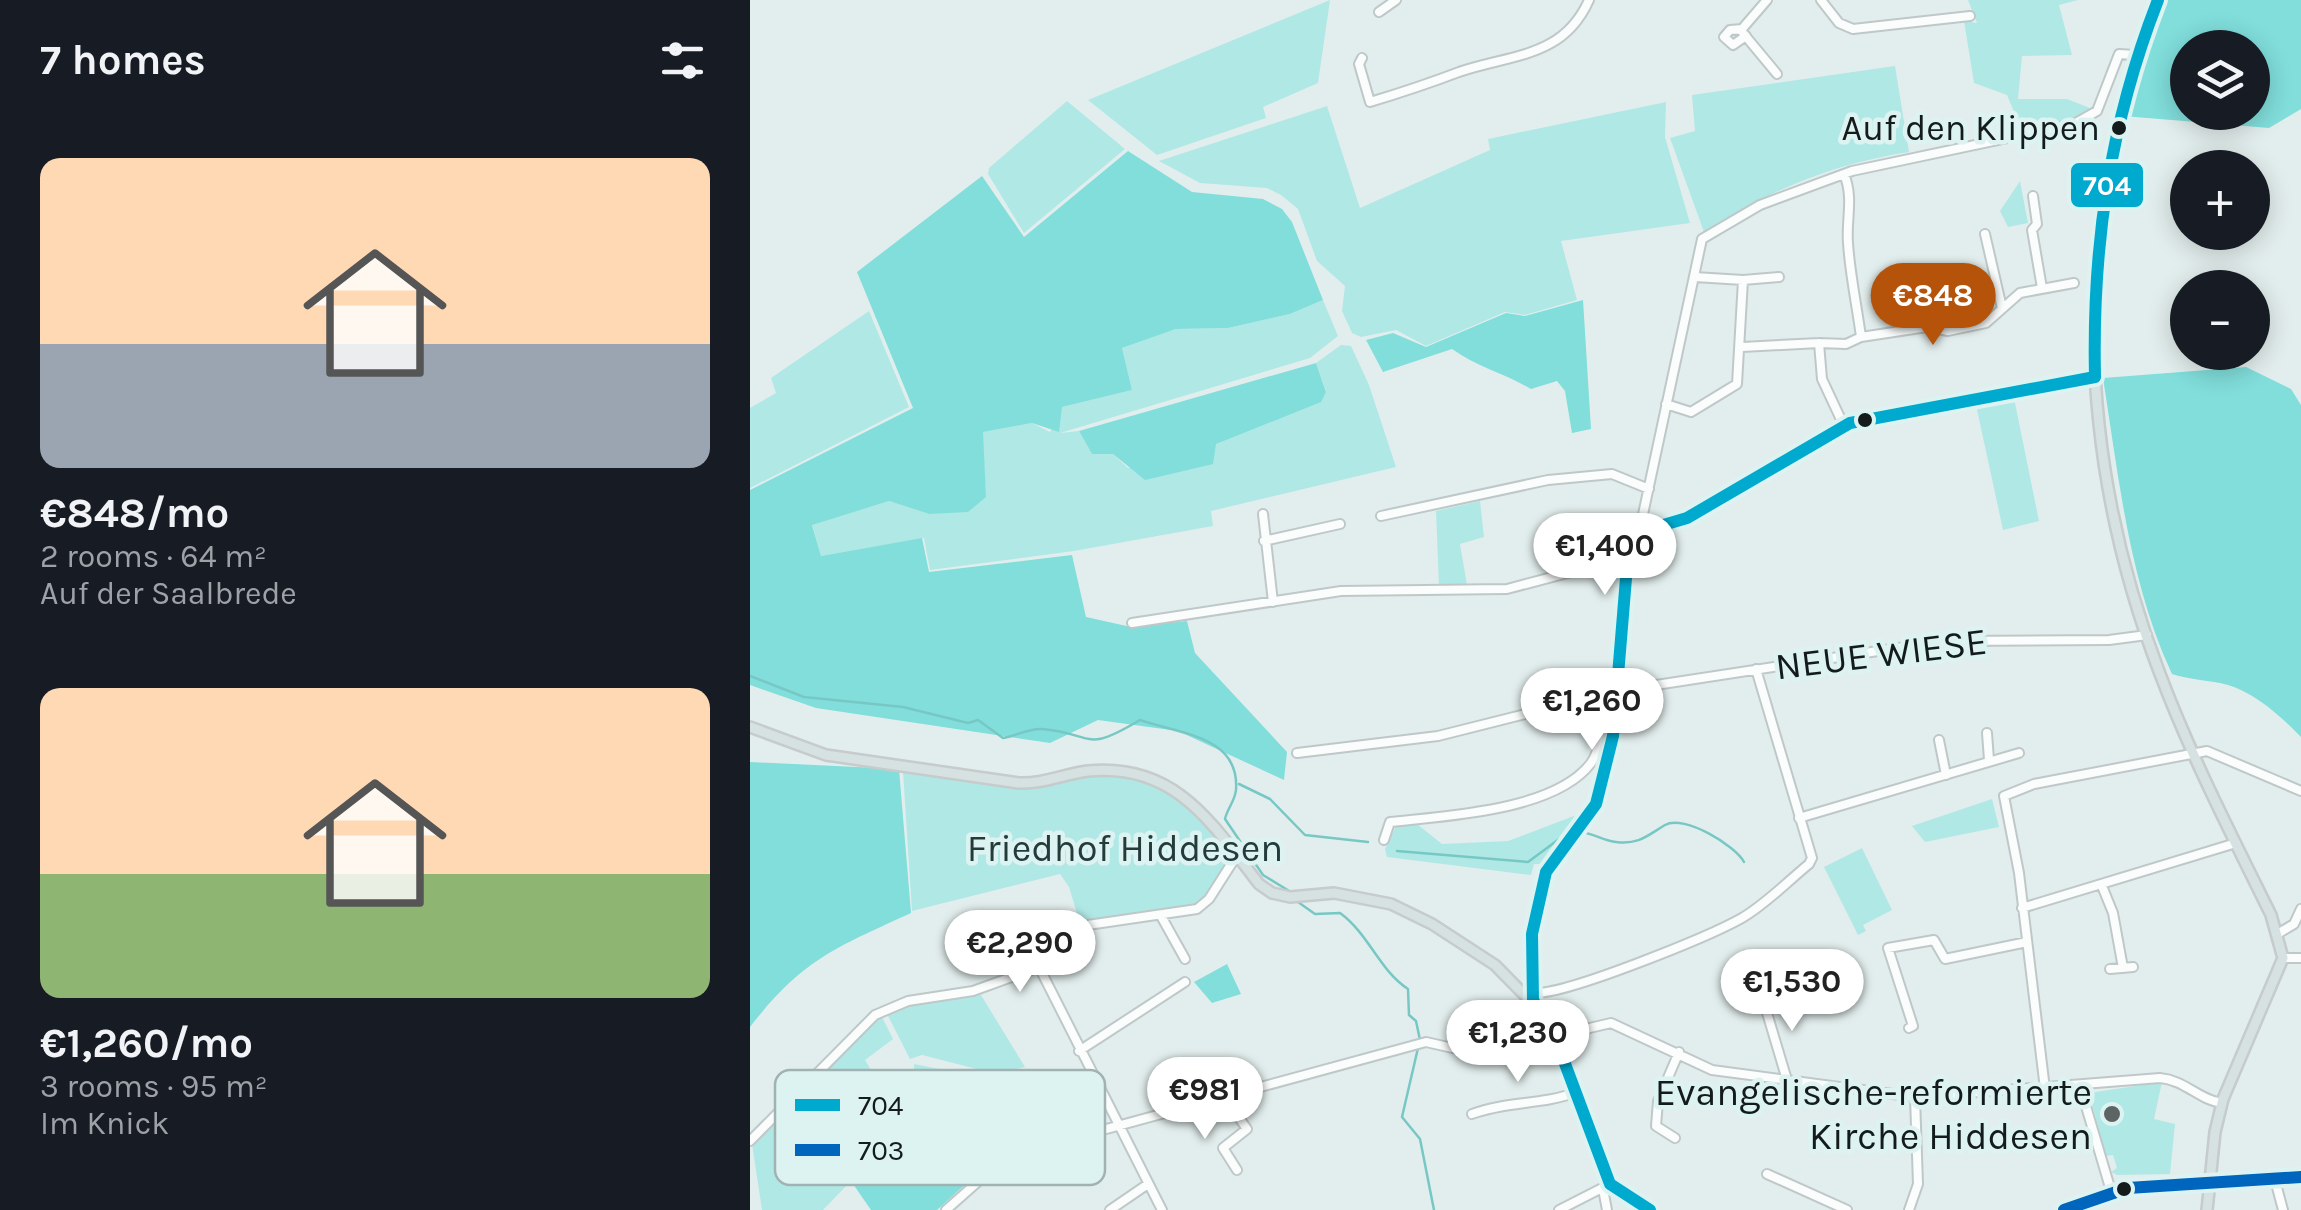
<!DOCTYPE html>
<meta charset="utf-8">
<style>
body{margin:0;font-family:Karla,sans-serif;background:#242831;color:#f1f3f6;height:100vh;display:flex;flex-direction:column;font-size:38px;white-space:nowrap}
*{box-sizing:border-box;margin:0}
p{font-size:32px;color:#9ea1a6}
.icon{flex:none;width:55px;height:55px;fill:none;stroke:currentColor;stroke-width:2;stroke-linecap:round;stroke-linejoin:round}
.map{position:relative;flex:1;overflow:hidden}
.side{display:flex;flex-direction:column;background:#171b24;width:750px}
.side>*{flex:none}
.tools{position:absolute;left:1420px;top:30px;display:grid;gap:20px}
.tools a{display:grid;place-items:center;width:100px;height:100px;border-radius:50%;background:#171b24;box-shadow:0 5px 25px #0003;font-size:50px}
.price{position:absolute;translate:-50% -85px;padding:0 22px;border-radius:35px;background:#fff;color:#222;font-size:32px;line-height:65px;filter:drop-shadow(0 2px 5px #0008)}
.price::after{content:'';position:absolute;left:50%;top:60px;width:30px;height:22px;margin-left:-15px;background:inherit;clip-path:polygon(0 0,100% 0,50% 100%)}
.price.current{background:#b45309;color:#fff}
ul{padding:0;list-style:none}
li{display:grid;align-content:center;gap:20px;height:530px;padding:0 40px}
li span{display:grid;place-items:center;height:310px;border-radius:20px;color:#555}
li>.icon{margin-inline-start:auto}
span .icon{width:180px;height:180px;fill:#fffc;stroke-width:1}
li b{font-size:42px}
h2{display:flex;justify-content:space-between;align-items:center;height:120px;padding:0 40px;font-size:42px}
main{display:flex;flex:1;min-height:0}
.map>svg:first-child{display:block}
.green{fill:#b0e8e6}
.forest{fill:#81dedb;fill-rule:evenodd}
.lines{fill:none;stroke-linecap:round;stroke-linejoin:round}
.stream{stroke:#77c8c5;stroke-width:2.5}
.minor-casing{stroke:#bfc8c8;stroke-width:12}
.major-casing{stroke:#c6cbcb;stroke-width:14}
.minor{stroke:#fbfcfc;stroke-width:8}
.major{stroke:#d6e1e1;stroke-width:9}
.bus-1-casing{stroke:#ddf3f2;stroke-width:20}
.bus-2-casing{stroke:#ddf3f2;stroke-width:20}
.bus-1{stroke:#00a9ce;stroke-width:12}
.bus-2{stroke:#0065bd;stroke-width:12}
.bus-dot{fill:#141b1b;stroke:#ddf3f2;stroke-width:4}
.poi-dot{fill:#5c6564;stroke:#ddf3f2;stroke-width:4}
.labels{text-anchor:middle;dominant-baseline:central;stroke-width:9;stroke-linejoin:round;paint-order:stroke}
.bus-label{font-size:36px;fill:#141b1b;stroke:#ddf3f2;text-anchor:end}
.street-label{font-size:38px;fill:#141b1b;stroke:#ddf3f2}
.park-label{font-size:38px;fill:#233b3a;stroke:#ddf3f2}
.poi-label{font-size:38px;fill:#141b1b;stroke:#ddf3f2;text-anchor:end}
.key{fill:#ddf3f2;stroke:#a1b2b2;stroke-width:2.5}
.key-label{font-size:28px;fill:#141b1b}
.line-badge{stroke:#ddf3f2;stroke-width:4}
.badge-label{font-size:28px;text-anchor:middle;font-weight:bold;fill:#fff}
</style>
<main>
<section class="side">
<h2>7 homes<svg class="icon" aria-label="filters" viewBox="0 0 24 24"><path d="M4 7h16M4 17h16"/><circle cx="9" cy="7" r="2"/><circle cx="15" cy="17" r="2"/></svg></h2>
<ul>
<li><span style="background:linear-gradient(#ffd9b3 60%,#9aa5b1 0)"><svg class="icon" aria-label="home" viewBox="0 0 24 24"><path d="M3 11l9-7 9 7M6 9v11h12V9"/></svg></span><div><b>€848/mo</b><p>2 rooms · 64 m²</p><p>Auf der Saalbrede</p></div></li>
<li><span style="background:linear-gradient(#ffd9b3 60%,#8fb573 0)"><svg class="icon" aria-label="home" viewBox="0 0 24 24"><path d="M3 11l9-7 9 7M6 9v11h12V9"/></svg></span><div><b>€1,260/mo</b><p>3 rooms · 95 m²</p><p>Im Knick</p></div></li>
</ul>
</section>
<div class="map">
<svg width="1551" height="1210" viewBox="0 0 1551 1210">
<rect width="100%" height="100%" fill="#e2eeed"/>
<!-- green -->
<path class="green" d="M580,0L568,83L513,107L516,118L407,155L338,100Z
M1218,0H1328L1309,5L1322,55L1272,56L1268,99H1317L1340,108L1341,114L1301,130L1272,131L1257,95L1224,83L1214,21L1227,23Z
M1145,66L1159,152C1082,164 1020,190 954,232L920,138L945,131L942,95Z
M317,101L375,149L274,233L238,174L239,168Z
M916,102L915,137L940,223L811,241L827,300L775,315L755,312L676,346L646,330L611,337L602,333L592,311L595,286L567,261L548,209L531,195L517,188L450,183L409,161L577,106L610,208L740,150L738,139Z
M1270,181L1278,223L1258,227L1250,211Z
M573,300L588,336L560,358L310,433L329,431L342,454H363L378,468L466,444L576,391L566,363L591,345L601,346L619,385L646,467L461,511L463,526L324,551L180,570L174,538L71,556L62,524L139,501L179,514L236,497L232,432L282,423L300,432L312,407L382,390L372,348L426,329L478,328L540,314Z
M119,311L159,407L0,488V408L26,393L21,378Z
M1264,398L1289,521L1253,530L1226,405Z
M730,501L734,537L710,544L717,585L689,586L686,511Z
M153,771C196,776 240,785 283,786C301,786 318,777 335,775C401,767 448,804 482,855L457,897L444,907L330,923L319,887L310,874L162,911Z
M1242,799L1249,827L1175,842L1162,826Z
M829,814L833,821L797,864H784L781,875L637,857L635,849L647,824H667L692,844L758,841Z
M1112,848L1142,910L1113,925L1116,931L1108,935L1074,867Z
M231,995L275,1067L258,1071V1077L172,1055L160,1059L137,1014L161,1004Z
M132,1017L143,1039L115,1060L127,1080V1107L145,1106L164,1081V1064L224,1076L194,1117L165,1146L132,1171L101,1181L73,1210H12L2,1144L115,1026Z
M1412,1082L1404,1119L1425,1124L1420,1174L1367,1175L1361,1172L1367,1168L1363,1155L1356,1156L1339,1093Z"/>
<!-- forest -->
<path class="forest" d="M1417,0H1551V109L1519,128L1373,116L1379,90ZM1438,48H1502V112H1438Z
M378,151L442,192L513,199L532,209L542,222L573,300L540,314L478,328L426,329L372,348L382,390L312,407L309,432L282,423L233,432L236,497L218,512L179,514L139,501L62,525L71,556L172,538L179,572L322,555L336,617L381,627L437,621L445,653L537,752L534,780L428,731L348,720L300,743L66,708L0,685V490L163,408L107,272L232,176L274,237Z
M833,300L841,429L822,433L815,391L807,381L781,389C754,373 727,367 702,349L633,372L616,340L643,333L676,347L756,313L775,316Z
M566,363L576,392L571,402L466,444L463,464L395,480L363,454H342L329,431Z
M1496,367L1541,389L1551,405V737C1532,717 1505,693 1478,685C1460,680 1440,680 1422,674C1379,582 1369,478 1353,378Z
M0,762L149,769L161,913C85,948 53,959 0,1027Z
M477,964L491,994L462,1003L444,982Z
M202,1113L235,1131L252,1151L187,1210H121L101,1181L132,1171Z"/>
<g class="lines">
<!-- stream -->
<path class="stream" d="M0,676L54,697L153,707L218,723L228,720L253,738C265,736 280,728 292,729C346,734 333,754 390,720C430,734 490,736 486,790C485,801 477,809 475,819L513,875L544,894
M489,784L520,799L555,835L618,842
M828,832C842,832 853,841 866,842C889,845 898,835 915,825C934,814 986,846 994,862
M647,851L778,862L820,831
M548,902L565,914L590,913C619,934 629,970 658,989L659,1015L666,1021L670,1040
M668,1048L652,1117L670,1139L684,1210"/>
<!-- minor casing -->
<g class="minor-casing">
<path id="minor" d="M1071,0L1089,23L1103,29L1220,16
M629,12L646,0
M993,33L1027,74
M996,36L983,45L974,37L980,30L992,29L1017,0
M612,58L609,64L620,102C650,93 680,83 709,72C762,54 813,58 839,0
M1094,174C1104,198 1096,219 1098,243C1100,275 1107,306 1111,337
M1283,196L1287,224L1282,230L1292,288
M1235,234L1252,308
M993,280L1029,277
M992,347L1069,343
M916,404L941,412L987,384L993,280L945,277
M1094,426L1072,379L1069,343L1096,344L1111,337L1177,327L1198,331L1236,323L1270,293L1324,283
M513,514L523,602
M631,516L798,480L862,474L899,489
M900,529L892,519L952,239L1010,205L1102,171L1324,124L1347,111L1369,54L1385,55
M514,541L590,524
M382,623L591,591L757,589L844,566H877
M1237,733L1239,760
M1189,740L1196,775
M547,753L688,736L867,691L1141,649L1200,641L1359,640L1397,635
M1049,818L1269,753
M634,840L640,822C695,816 805,811 841,763C852,748 849,726 865,714
M1352,886L1363,913L1373,968
M1272,908L1486,843
M411,916L435,959
M1529,933L1544,924L1551,909
M1533,958H1551
M289,967L412,1210
M1360,969L1383,967
M1034,979L1009,986L1037,1080
M786,993C820,993 958,937 992,918C1016,904 1037,882 1059,864L1062,858L1006,669
M783,1000L782,934L796,872L846,804L863,736L877,566L900,529L937,518L1100,423L1345,377
M1159,1028L1163,1026L1138,948L1184,940L1195,959L1277,942
M329,1051L435,982
M1330,1086L1361,1191
M1295,1089L1269,873L1254,796L1284,784L1457,751L1551,791
M475,1098L497,1129L473,1148L487,1170
M722,1114C757,1101 793,1105 827,1092
M925,1138L906,1126L908,1101L929,1052
M0,1141L125,1015L158,1001L223,991L289,967L331,926L447,909L459,899L487,855
M1017,1174L1097,1210
M1525,1180L1533,1210
M853,1189L857,1210
M196,1210L257,1156L676,1042L729,1054L861,1023L962,1070L1165,1097L1410,1078C1435,1080 1449,1100 1472,1103
M360,1210L398,1184
M809,1210L860,1184
M1159,1210L1168,1184L1165,1097"/>
</g>
<!-- major casing -->
<g class="major-casing">
<path id="major" d="M1408,0C1317,214 1327,458 1410,674C1441,756 1482,836 1521,915L1533,958L1473,1099L1465,1132L1457,1210
M0,727L76,755L269,783C294,784 314,774 338,771C426,762 463,825 509,884L522,893L540,897L584,893L641,904L682,924L745,965L797,1018L860,1184L900,1210
M1314,1210L1378,1188L1551,1177"/>
</g>
<!-- minor -->
<use href="#minor" class="minor"/>
<!-- major -->
<use href="#major" class="major"/>
<!-- bus-1 casing -->
<g class="bus-1-casing">
<path id="bus-1" d="M1345,377C1342,245 1360,123 1408,0
M783,1000L782,934L796,872L846,804L863,736L877,566L900,529L937,518L1100,423L1345,377
M783,1000L805,1037L860,1184L900,1210"/>
</g>
<!-- bus-2 casing -->
<g class="bus-2-casing">
<path id="bus-2" d="M1314,1210L1378,1188L1551,1177"/>
</g>
<!-- bus-1 -->
<use href="#bus-1" class="bus-1"/>
<!-- bus-2 -->
<use href="#bus-2" class="bus-2"/>
</g>
<!-- markers -->
<g class="bus-dot">
<circle cx="1369" cy="128" r="9"/>
<circle cx="1115" cy="420" r="9"/>
<circle cx="1374" cy="1189" r="9"/>
</g>
<circle class="poi-dot" cx="1362" cy="1114" r="10"/>
<g class="labels">
<!-- bus labels -->
<g class="bus-label">
<text x="1350" y="128">Auf den Klippen</text>
</g>
<!-- street labels -->
<g class="street-label">
<text transform="translate(1131 654) rotate(-7)">NEUE WIESE</text>
</g>
<!-- park labels -->
<g class="park-label">
<text x="375" y="848">Friedhof Hiddesen</text>
</g>
<!-- poi labels -->
<g class="poi-label">
<text x="1342" y="1092">Evangelische-reformierte<tspan x="1342" dy="44">Kirche Hiddesen</tspan></text>
</g>
</g>
<!-- legend -->
<rect x="25" y="1070" width="330" height="115" rx="15" class="key"/>
<rect x="45" y="1099" width="45" height="12" fill="#00a9ce"/>
<rect x="45" y="1144" width="45" height="12" fill="#0065bd"/>
<g class="key-label">
<text x="108" y="1115">704</text>
<text x="108" y="1160">703</text>
</g>
<rect class="line-badge" x="1319" y="161" width="76" height="48" rx="10" fill="#00a9ce"/>
<g class="badge-label">
<text x="1357" y="195">704</text>
</g>
</svg>
<div class="tools">
<a><svg class="icon" aria-label="layers" viewBox="0 0 24 24"><path d="M12 4l9 5-9 5-9-5zM3 14l9 5 9-5"/></svg></a>
<a>+</a>
<a>−</a>
</div>
<b class="price current" style="left:1183px;top:348px">€848</b>
<b class="price" style="left:855px;top:598px">€1,400</b>
<b class="price" style="left:842px;top:753px">€1,260</b>
<b class="price" style="left:270px;top:995px">€2,290</b>
<b class="price" style="left:1042px;top:1034px">€1,530</b>
<b class="price" style="left:768px;top:1085px">€1,230</b>
<b class="price" style="left:455px;top:1142px">€981</b>
</div>
</main>
